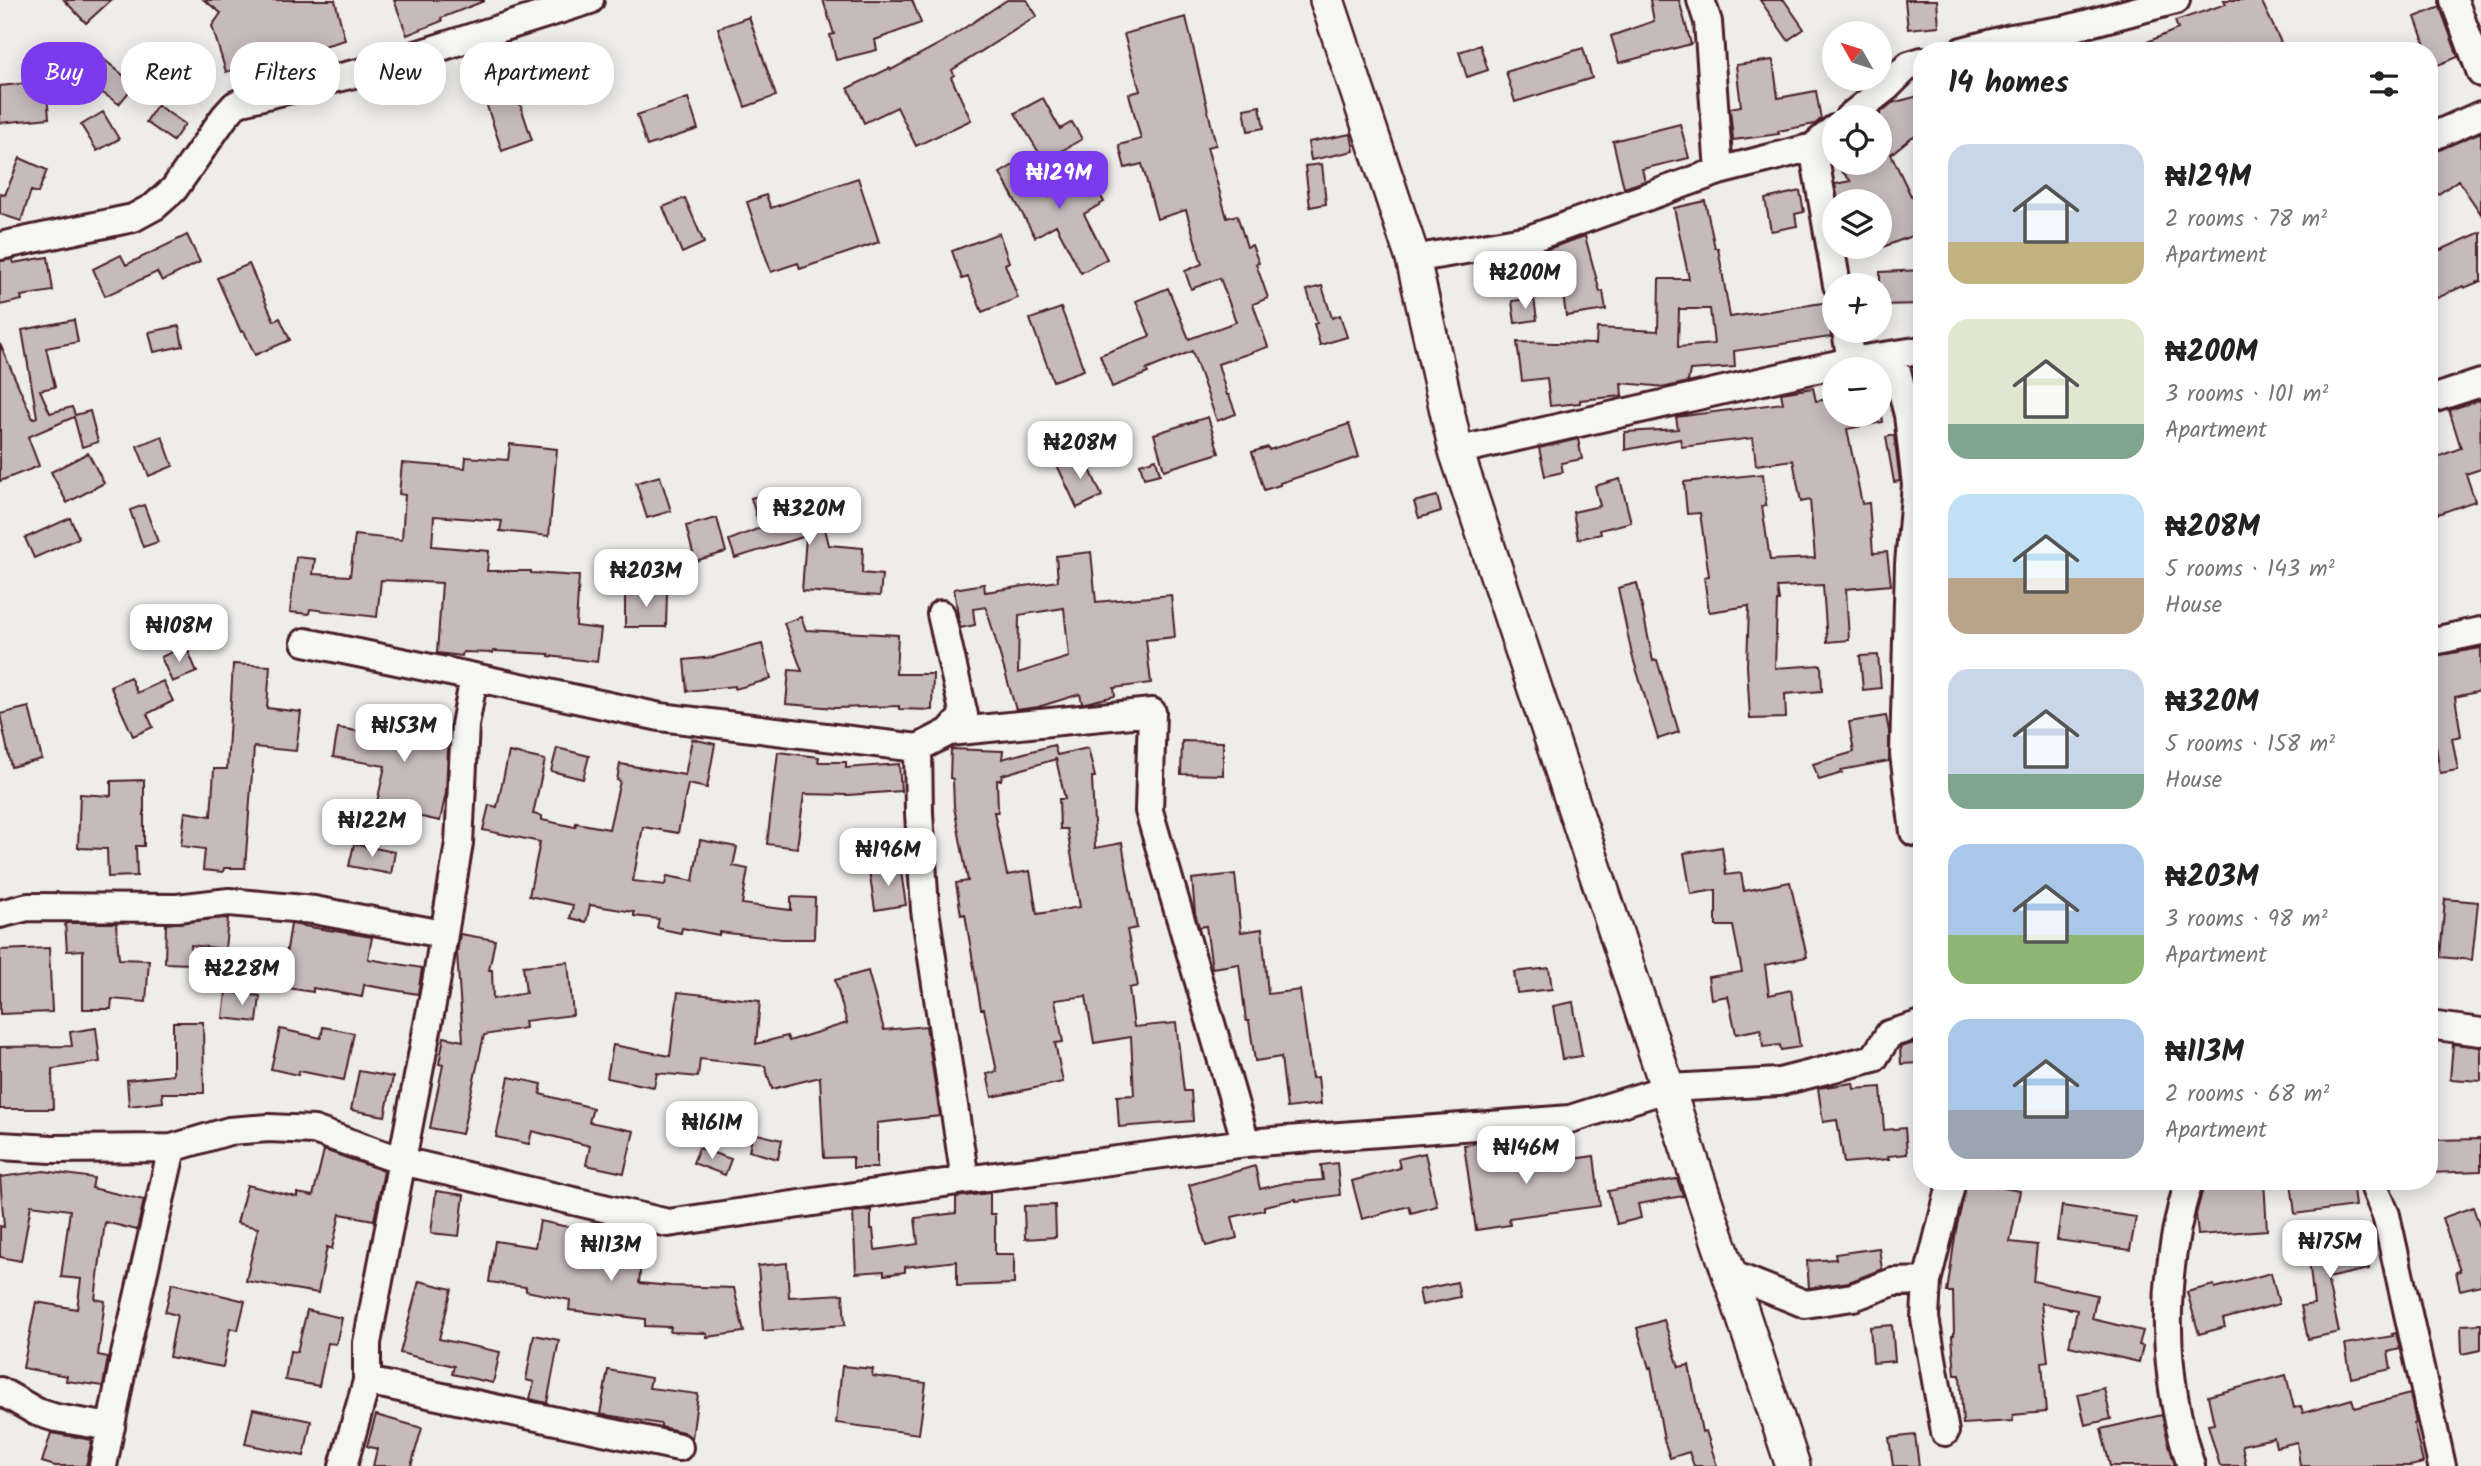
<!DOCTYPE html>
<meta charset="utf-8">
<style>
body{margin:0;font-family:Kalam,sans-serif;background:#f2f2f2;color:#222;height:100vh;display:flex;flex-direction:column;font-size:26px;white-space:nowrap}
*{box-sizing:border-box;margin:0}
p{font-size:23px;color:#767676}
.icon{flex:none;width:38px;height:38px;fill:none;stroke:currentColor;stroke-width:2;stroke-linecap:round;stroke-linejoin:round}
.map{position:relative;flex:1;overflow:hidden}
.panel{position:absolute;left:1913px;top:42px;width:525px;height:1148px;display:flex;flex-direction:column;background:#fff;border-radius:28px;box-shadow:0 4px 18px #0003}
.panel>*{flex:none}
.hud{position:absolute;left:21px;top:42px;width:665px;height:63px;display:flex;gap:14px}
.needle{width:46px;rotate:309deg}
.buttons{position:absolute;left:1822px;top:21px;display:grid;gap:14px}
.buttons a{display:grid;place-items:center;width:70px;height:70px;border-radius:50%;background:#fff;box-shadow:0 4px 18px #0003;font-size:35px}
.price{position:absolute;translate:-50% -60px;padding:0 16px;border-radius:14px;background:#fff;color:#222;font-size:23px;line-height:46px;filter:drop-shadow(0 2px 4px #0008)}
.price::after{content:'';position:absolute;left:50%;top:42px;width:21px;height:16px;margin-left:-10px;background:inherit;clip-path:polygon(0 0,100% 0,50% 100%)}
.price.selected{background:#7c3aed;color:#fff}
ul{padding:0;list-style:none}
li{display:flex;align-items:center;gap:21px;height:175px;padding:0 35px}
li span{display:grid;place-items:center;flex:none;width:196px;height:140px;border-radius:21px;color:#555}
li>.icon{margin-inline-start:auto}
span .icon{width:84px;height:84px;fill:#fffc;stroke-width:1}
li b{font-size:30px}
h2{display:flex;justify-content:space-between;align-items:center;height:84px;padding:0 35px;font-size:30px}
.pill{padding:0 24px;border-radius:28px;background:#fff;box-shadow:0 4px 18px #0003;font-size:24px;line-height:63px}
.pill.selected{background:#7c3aed;color:#fff}
.map>svg:first-child{display:block}
.building{fill:#c6babb;stroke:#4a1f2b;stroke-width:2;fill-rule:evenodd}
.lines{fill:none;stroke-linecap:round;stroke-linejoin:round}
.minor-casing{stroke:#4a1f2b;stroke-width:32}
.major-casing{stroke:#4a1f2b;stroke-width:38}
.minor{stroke:#f6f6f2;stroke-width:26}
.major{stroke:#f6f6f2;stroke-width:33}
</style>
<div class="map">
<svg width="2481" height="1466" viewBox="0 0 2481 1466">
<rect width="100%" height="100%" fill="#efedea"/>
<filter id="ink" filterUnits="userSpaceOnUse"><feTurbulence type="fractalNoise" baseFrequency=".0143" numOctaves="2"/><feDisplacementMap in="SourceGraphic" scale="14" xChannelSelector="R" yChannelSelector="G"/><feConvolveMatrix kernelMatrix="1 2 1 2 8 2 1 2 1" color-interpolation-filters="sRGB"/></filter>
<g filter="url(#ink)">
<!-- building -->
<path class="building" d="M64,0H111L86,23Z
M204,0H335L345,40L288,56L287,53L226,72L212,26L221,13Z
M394,0H484V1L441,18L442,21L407,35Z
M823,0H912L921,23L875,40L877,50L836,60L830,35L834,34Z
M1007,0H1027L1037,16L952,70L954,75L951,77L971,120L916,146L897,107L864,123L848,88L890,68L891,70L943,42Z
M1650,0H1679L1691,44L1619,63L1611,36L1654,21Z
M1760,0H1784L1804,29L1788,40Z
M1905,0H1937L1939,26L1908,29Z
M2224,0H2261L2285,51H2227L2226,45L2209,51H2126L2178,29L2175,21L2226,4Z
M2440,7L2458,57L2433,67L2415,17Z
M749,17L776,96L745,107L718,28Z
M1186,17L1216,145L1207,147L1227,218L1237,215L1247,247L1252,245L1255,253L1259,263L1256,264L1268,298L1253,304L1268,347L1218,364L1227,395H1229L1236,414L1217,421L1192,351L1146,370L1148,373L1112,387L1100,355L1150,336L1136,301L1168,288L1189,339L1236,322L1220,278L1191,289L1185,271L1202,264L1186,210L1157,219L1142,164L1125,168L1119,145L1141,139L1129,94L1140,91L1124,34Z
M1480,45L1488,70L1467,77L1459,52Z
M1583,48L1592,78L1515,102L1506,72Z
M95,52L135,85L119,104L76,75Z
M579,60L585,93L520,104L532,140L502,151L479,82L508,72Z
M1773,60L1778,98L1816,91L1821,119L1815,124L1778,131L1779,134L1733,140L1730,108L1741,106L1736,65Z
M46,81L49,118L0,123V86Z
M1922,95V134L1912,137L1891,154L1911,196L1922,192V232L1880,248V201H1838L1835,184L1851,181L1834,163H1880V113L1892,103Z
M688,98L698,129L647,146L637,115Z
M1043,98L1060,129L1072,122L1082,139L1044,161L1015,113Z
M157,105L185,124L173,141L146,122Z
M1260,106L1264,128L1248,131L1244,109Z
M103,112L119,139L97,151L81,125Z
M1680,124L1689,158L1642,169L1645,181L1624,188L1613,141Z
M2481,132V214L2458,180L2429,201V154Z
M1351,134L1354,151L1311,160L1308,142Z
M20,158L47,170L38,193L31,191L21,221L0,214V193L5,195Z
M1025,158L1049,197L1088,174L1104,202L1084,214L1107,259L1081,273L1056,225L1035,237L1000,173Z
M1322,164L1326,204L1310,207L1305,166Z
M858,178L879,242L800,269L798,263L771,272L747,202L766,195L771,208Z
M1800,191L1804,212L1795,214L1797,226L1771,231L1765,199Z
M685,198L704,243L682,253L663,207Z
M1705,201L1715,248H1718L1730,317L1829,302L1831,337L1734,351L1735,367L1690,370L1688,382L1666,387L1621,383L1622,396L1580,400V403L1550,406L1547,378L1522,381L1517,342L1596,344L1597,328L1658,331L1659,279H1689L1674,208ZM1679,309H1710L1714,344L1678,347Z
M2481,232V281L2464,288L2463,286L2429,302V255Z
M999,233L1009,262L1005,264L1018,298L982,312L968,277L962,279L952,251Z
M187,235L200,262L162,281L157,272L105,296L93,269L121,255L126,265Z
M1585,236L1600,292L1603,291L1606,310L1566,316L1562,286L1549,290L1539,252Z
M48,257L53,291L21,296L22,300L0,305V261L13,259V263Z
M249,264L274,321L280,318L290,340L255,355L244,331L241,332L217,278Z
M1922,270V304L1880,305V272Z
M1322,286L1332,318L1340,315L1347,337L1320,345L1314,324L1317,323L1307,290Z
M1534,298L1537,320L1515,323L1512,301Z
M1061,308L1084,370L1053,381L1030,319Z
M74,320L78,342L46,348L55,387L40,390L50,413L72,407L75,415L90,411L98,442L82,447L74,417L28,437L39,466L0,481V344L33,419L37,417L22,330Z
M179,326L183,346L154,352L149,332Z
M1813,388L1816,401L1834,398V415H1882L1883,422L1847,429L1862,504L1869,503L1873,553L1887,552L1891,585L1846,589L1849,640L1827,642L1823,585L1777,587L1779,601H1777L1775,668L1821,665L1822,691L1785,694L1786,718L1750,719L1747,665L1749,606L1709,612L1704,577L1709,576L1700,513L1687,514L1684,482L1763,474L1766,505L1762,506L1770,560L1815,558L1810,500L1801,502L1793,460L1756,465L1753,438L1682,447L1680,439L1625,450V432L1678,429L1676,417L1783,403L1781,393Z
M2480,400L2481,469L2466,474L2475,501L2438,514L2429,486V460L2461,448L2449,410Z
M1208,417L1219,453L1164,470L1154,434Z
M1349,424L1359,457L1280,483V485L1264,490L1252,452L1268,447L1269,450Z
M1894,435L1900,481L1894,482L1886,437Z
M162,436L173,466L149,476L137,446Z
M1578,439L1582,459L1561,463L1563,472L1545,476L1539,448Z
M510,444L557,449L549,536L500,531L502,521L434,516L432,546L489,551L487,571H531V573L579,576L576,626L601,629L597,662L549,656V654L493,651V653L463,652L462,656L437,653L442,583L381,580L377,617L310,609L309,614L290,612L296,557L315,559L313,574L350,576L355,535L402,540L405,495L399,494L402,463L465,468L466,457L508,460Z
M88,453L104,483L67,503L51,472Z
M1083,454L1102,496L1077,508L1057,465Z
M1156,459L1160,474L1144,478L1140,464Z
M660,476L671,511L647,518L636,483Z
M1620,479L1631,522L1600,530L1601,534L1578,539L1573,512L1600,506L1595,486Z
M769,493L773,507L817,496L829,545L863,548L862,573L882,575L880,596L802,591L806,536L735,558L729,540L760,528L751,498Z
M1437,496L1441,511L1419,518L1414,502Z
M144,505L158,542L143,547L130,510Z
M70,518L79,538L34,558L25,538Z
M717,518L726,552L695,561L686,526Z
M1091,552L1096,602L1171,595L1175,637L1146,640L1151,683L1114,688L1115,696L1085,703H1082L1080,694L1038,707L1016,710L986,607L973,609L975,625L960,628L954,589L984,584L985,592L1058,581L1056,556ZM1064,608L1069,657L1018,673L1019,615Z
M1637,583L1653,661L1657,660L1679,732L1658,739L1632,655L1618,588Z
M625,592H667L666,627H625Z
M801,617L806,630L898,635L896,674H933L932,710L899,709V706L836,708L786,704L789,670L802,671L784,623Z
M762,644L771,679L735,689V686L687,691L684,660L714,657Z
M186,646L197,672L172,682L161,657Z
M2481,648V691L2455,697L2461,736L2452,738L2458,770L2440,773L2435,740L2429,741V657Z
M1878,655L1881,688L1863,690L1860,656Z
M233,664L270,666L267,708L301,712L296,751L254,747L245,868H224L223,872L203,870L205,849L181,846L185,812L211,816L214,769H227Z
M130,677L137,693L163,681L173,701L147,714L153,727L133,736L110,686Z
M29,707L42,759L11,767L0,714Z
M1886,716L1889,731V761L1841,770L1842,773L1819,780L1813,764L1854,752L1849,722Z
M393,717L449,726L446,793L440,821L376,807L385,766L333,757L338,728L390,736Z
M692,739L715,744L707,788L688,784L678,833L643,827L633,881L665,885L667,876L693,881L700,840L737,847L733,866L748,869L742,904L791,910V897L815,898L814,939H782L719,932V935L682,928L681,933L657,928L659,919L634,916V912L590,905L586,922L570,918L573,905L529,896L540,842L483,830L489,805L497,807L509,752L545,760L533,814L542,816V820L575,827L576,823L609,829L620,781L617,780L620,764L685,775Z
M1182,741L1223,742V775L1181,774Z
M1054,745L1057,755L1088,748L1095,777H1092L1095,848L1122,843L1137,928L1127,930L1138,986L1129,988L1134,1027L1176,1023L1184,1091H1191L1193,1121L1119,1127L1117,1096L1134,1095L1131,1037L1094,1043L1086,996L1055,1000L1063,1042L1055,1043L1063,1082L992,1097L987,1074L997,1072L984,1009H981L965,914L961,915L956,883L968,881L954,807L953,779L950,778L951,749L1003,751L1002,759ZM1056,759L1065,799H1059L1060,829H1067L1080,907L1037,914L1030,871L1007,875L994,812H998L997,780H1001L1002,775Z
M557,748L589,756L583,779L551,771Z
M778,752L819,757L818,762H846V768L899,764L901,791L848,795L804,794L797,848L767,844Z
M144,780V846H136L137,876L108,877L107,849L78,848L80,794L111,796V781Z
M354,844L395,852L391,874L349,866Z
M1722,847L1726,875L1741,873L1744,891L1790,882L1807,957L1765,965L1769,995L1791,990L1800,1047L1781,1050L1780,1045L1763,1047L1761,1029L1736,1034L1728,996L1711,999L1708,977L1742,972L1733,926H1716V890L1691,894L1684,853Z
M900,865L906,905L875,910L869,870Z
M1235,874L1241,932L1262,929L1268,994L1300,990L1312,1078L1318,1077L1321,1104L1287,1108L1281,1057L1255,1061L1249,1021H1246L1239,964L1212,968L1206,926L1199,927L1195,913L1192,879Z
M2445,899L2478,902L2472,960L2440,957Z
M224,918L228,919L225,949L191,945L190,964L165,963L166,924Z
M65,923H116L119,959L149,960L146,1002L112,999L111,1009H83V950L67,951Z
M291,924L372,937L368,959L422,968L418,994L364,985L362,997L313,988V992L281,987Z
M460,934L495,940L489,970H492L493,999L526,993L523,966L568,962L573,1015L524,1021L525,1028L484,1035L462,1134L430,1128L443,1065L439,1064L444,1037L463,1041L457,953Z
M49,948L52,1012L0,1014V950Z
M1549,968L1552,989L1517,993L1514,972Z
M868,971L884,1030L926,1026L940,1116L877,1123V1168H853V1157L824,1158L820,1077L772,1089L765,1066L700,1059L698,1077L657,1073L654,1087L607,1078L613,1045L670,1056L678,992L760,1001L756,1044L787,1036L789,1041L847,1023L835,980Z
M226,992L260,996L257,1022L223,1018Z
M1573,1002L1582,1056L1562,1059L1553,1006Z
M173,1022H203L204,1093H162L163,1102L129,1106L127,1080L173,1075Z
M323,1027L354,1033L344,1080L299,1071L298,1075L271,1069L280,1029L321,1038Z
M96,1028L100,1062L52,1069L53,1109H0V1047L72,1046L70,1032Z
M1922,1041V1063L1901,1064L1900,1047Z
M2453,1044L2481,1047V1081L2450,1079Z
M359,1071L393,1077L385,1116L351,1110Z
M509,1077L542,1084L540,1094L593,1108L589,1122L634,1131L624,1173L586,1165L590,1146L532,1131L529,1144L496,1137Z
M1853,1083L1854,1089L1881,1087L1884,1130L1905,1128L1907,1154L1888,1156L1889,1159L1844,1163L1837,1120L1823,1122L1818,1088Z
M753,1133L782,1140L778,1159L749,1151Z
M2481,1139V1171L2429,1173V1140Z
M1498,1140L1502,1169L1594,1156L1600,1206L1509,1218L1510,1225L1476,1230L1464,1145Z
M699,1148L731,1159L725,1175L693,1163Z
M324,1150L384,1171L374,1220L340,1214L332,1249L327,1247L318,1293L246,1281L258,1228L237,1223L247,1185L297,1197V1193L313,1196Z
M1425,1153L1437,1206L1411,1213L1409,1206L1362,1219L1352,1181L1400,1168L1398,1159Z
M1337,1163L1340,1195L1296,1201V1199L1264,1206V1210L1232,1217L1237,1238L1206,1246L1189,1185L1255,1166L1260,1189L1285,1183L1323,1180L1321,1165Z
M44,1171L94,1178L92,1188L144,1200L137,1230L105,1222L95,1299L105,1301L98,1355L108,1357L103,1386L66,1381L67,1376L23,1368L36,1302L77,1309L81,1279L61,1277L70,1210L31,1205L21,1261L0,1257V1226L4,1227L0,1177Z
M1677,1179L1683,1196L1638,1204L1641,1218L1617,1224L1608,1191Z
M1967,1181L2020,1191L2010,1242L2037,1245L2033,1281L2097,1295L2092,1319L2143,1331L2139,1345L2143,1346L2139,1362L2069,1346L2077,1310L2041,1303L2048,1361L2042,1362L2046,1412L2013,1415V1421L1963,1424L1960,1375H1955L1952,1336L1954,1335L1953,1292H1947L1956,1230Z
M2264,1181L2267,1230L2198,1235L2196,1214L2204,1185Z
M2300,1181H2352L2355,1206L2295,1214L2291,1182Z
M436,1191L464,1195L459,1236L431,1233Z
M990,1193V1214H995V1254H1014V1284L957,1286V1261L905,1267V1272L884,1275V1271L856,1273L853,1212L871,1210V1229H873L875,1250L918,1244L915,1218L956,1213V1197Z
M1055,1205L1056,1237L1025,1239L1024,1206Z
M2062,1206L2136,1217L2130,1250L2057,1240Z
M2473,1207L2481,1230V1285L2460,1290L2456,1272L2460,1271L2442,1218Z
M540,1221L573,1228L571,1237L643,1243L639,1283L671,1286L734,1288L744,1332L707,1337V1333L670,1332L671,1327L645,1326V1319L569,1310L570,1300L526,1291V1287L489,1282L495,1241L535,1247Z
M2362,1236L2369,1269L2327,1278L2339,1332L2308,1339L2301,1306L2314,1304L2307,1241L2318,1239L2319,1244Z
M1879,1248L1882,1269L1849,1282L1809,1288L1807,1261L1836,1259L1835,1254Z
M787,1263L789,1297L843,1294L845,1325L763,1331L758,1266Z
M2271,1273L2279,1304L2223,1319L2225,1327L2199,1334L2187,1292L2214,1285L2215,1288Z
M419,1281L452,1289L439,1339L500,1352L493,1383L452,1374L454,1366L400,1353Z
M1457,1282L1460,1297L1422,1305L1419,1290Z
M172,1283L245,1301L238,1330L230,1328L223,1367L169,1357L177,1315L165,1312Z
M307,1310L342,1318L336,1344L328,1343L319,1386L285,1380L290,1351L297,1352Z
M1664,1320L1679,1367L1689,1365L1702,1432L1706,1431L1717,1466H1694L1689,1452L1670,1458L1664,1440L1651,1367L1649,1368L1637,1328Z
M2481,1324V1350L2462,1354L2461,1325Z
M1892,1325L1895,1361L1873,1363L1870,1327Z
M2396,1333L2400,1349L2388,1352L2391,1369L2351,1378L2345,1344L2393,1336L2392,1334Z
M534,1335L559,1340L547,1403L530,1399L534,1382L526,1380Z
M842,1366L873,1369L872,1376L926,1383L919,1434L836,1423Z
M608,1370L651,1378L649,1388L698,1394L692,1439L683,1432L661,1427V1424L600,1414Z
M2286,1375L2294,1408L2301,1406L2303,1413L2352,1399L2355,1408L2410,1394L2416,1423L2414,1424L2423,1463L2410,1466H2300L2297,1442L2276,1447L2274,1438L2242,1445L2246,1466H2220L2208,1425L2214,1424L2208,1396Z
M2104,1388L2111,1419L2085,1425L2078,1394Z
M253,1409L311,1421L304,1456L245,1444Z
M376,1415L422,1428L411,1466H373L377,1449L367,1446Z
M2162,1415L2175,1466H2110L2101,1429Z
M51,1433L92,1440L86,1466H55L42,1462Z
M1915,1435L1919,1466H1893L1889,1438Z"/>
<g class="lines">
<!-- minor casing -->
<g class="minor-casing">
<path id="minor" d="M1701,0L1708,22L1719,171
M2454,0L2481,73
M1962,51L2011,38L2067,29L2176,0
M1849,117L1887,87L1909,65L1922,61
M2429,138L2481,115
M1813,147L1837,285
M0,246L133,218L155,206L174,189L225,116L235,105L246,100L362,72L590,0
M1413,259L1529,239L1719,171L1813,147L1834,129
M1846,331L1851,361
M1893,355L1908,415L1916,485L1909,564L1904,754L1914,832
M2429,400L2481,383
M1456,451L1851,361L1922,350
M941,614L964,715L949,732L918,748L919,813L925,910L965,1180
M305,642L474,677L465,725L459,843L436,983L367,1343V1381L343,1466
M2429,642L2481,631
M474,677L660,717L918,748
M949,732L1152,712L1149,811L1246,1143
M0,914L28,907L177,908L229,902L314,910L443,934
M2429,1025L2481,1032
M0,1146L52,1149L172,1148L229,1131L269,1128L314,1130L402,1161L668,1223L965,1180L1246,1143L1570,1119L1669,1088L1779,1082L1874,1058L1889,1034L1922,1024
M2189,1181C2160,1274 2161,1373 2191,1466
M2372,1181L2386,1215L2442,1466
M1731,1274L1805,1304L1853,1297L1893,1282L1927,1281
M367,1381L679,1447
M0,1391L37,1412L56,1418L111,1427
M1945,1432L1925,1318L1927,1281L1952,1181
M103,1466L124,1359L172,1148"/>
</g>
<!-- major casing -->
<g class="major-casing">
<path id="major" d="M1327,0L1413,259L1456,451L1793,1466"/>
</g>
<!-- minor -->
<use href="#minor" class="minor"/>
<!-- major -->
<use href="#major" class="major"/>
</g>
</g>
</svg>
<div class="buttons">
<a><svg class="needle" viewBox="-14 -14 28 28"><path d="M0-13l5 13h-10z" fill="#e53935"/><path d="M0 13l5-13h-10z" fill="#767676"/></svg></a>
<a><svg class="icon" aria-label="locate" viewBox="0 0 24 24"><circle cx="12" cy="12" r="6"/><path d="M12 2v4M12 18v4M2 12h4M18 12h4"/></svg></a>
<a><svg class="icon" aria-label="layers" viewBox="0 0 24 24"><path d="M12 4l9 5-9 5-9-5zM3 14l9 5 9-5"/></svg></a>
<a>+</a>
<a>−</a>
</div>
<b class="price selected" style="left:1059px;top:211px">₦129M</b>
<b class="price" style="left:1525px;top:311px">₦200M</b>
<b class="price" style="left:1080px;top:481px">₦208M</b>
<b class="price" style="left:809px;top:547px">₦320M</b>
<b class="price" style="left:646px;top:609px">₦203M</b>
<b class="price" style="left:179px;top:664px">₦108M</b>
<b class="price" style="left:404px;top:764px">₦153M</b>
<b class="price" style="left:372px;top:859px">₦122M</b>
<b class="price" style="left:888px;top:888px">₦196M</b>
<b class="price" style="left:242px;top:1007px">₦228M</b>
<b class="price" style="left:712px;top:1161px">₦161M</b>
<b class="price" style="left:1526px;top:1186px">₦146M</b>
<b class="price" style="left:2330px;top:1280px">₦175M</b>
<b class="price" style="left:611px;top:1283px">₦113M</b>
<div class="hud">
<a class="pill selected">Buy</a>
<a class="pill">Rent</a>
<a class="pill">Filters</a>
<a class="pill">New</a>
<a class="pill">Apartment</a>
</div>
<section class="panel">
<h2>14 homes<svg class="icon" aria-label="filters" viewBox="0 0 24 24"><path d="M4 7h16M4 17h16"/><circle cx="9" cy="7" r="2"/><circle cx="15" cy="17" r="2"/></svg></h2>
<ul>
<li><span style="background:linear-gradient(#c9d6e8 70%,#c2b280 0)"><svg class="icon" aria-label="home" viewBox="0 0 24 24"><path d="M3 11l9-7 9 7M6 9v11h12V9"/></svg></span><div><b>₦129M</b><p>2 rooms · 78 m²</p><p>Apartment</p></div></li>
<li><span style="background:linear-gradient(#dfe7d0 75%,#7fa58c 0)"><svg class="icon" aria-label="home" viewBox="0 0 24 24"><path d="M3 11l9-7 9 7M6 9v11h12V9"/></svg></span><div><b>₦200M</b><p>3 rooms · 101 m²</p><p>Apartment</p></div></li>
<li><span style="background:linear-gradient(#bfe0f5 60%,#b9a48a 0)"><svg class="icon" aria-label="home" viewBox="0 0 24 24"><path d="M3 11l9-7 9 7M6 9v11h12V9"/></svg></span><div><b>₦208M</b><p>5 rooms · 143 m²</p><p>House</p></div></li>
<li><span style="background:linear-gradient(#c9d6e8 75%,#7fa58c 0)"><svg class="icon" aria-label="home" viewBox="0 0 24 24"><path d="M3 11l9-7 9 7M6 9v11h12V9"/></svg></span><div><b>₦320M</b><p>5 rooms · 158 m²</p><p>House</p></div></li>
<li><span style="background:linear-gradient(#a9c7e8 65%,#8fb573 0)"><svg class="icon" aria-label="home" viewBox="0 0 24 24"><path d="M3 11l9-7 9 7M6 9v11h12V9"/></svg></span><div><b>₦203M</b><p>3 rooms · 98 m²</p><p>Apartment</p></div></li>
<li><span style="background:linear-gradient(#a9c7e8 65%,#9aa5b1 0)"><svg class="icon" aria-label="home" viewBox="0 0 24 24"><path d="M3 11l9-7 9 7M6 9v11h12V9"/></svg></span><div><b>₦113M</b><p>2 rooms · 68 m²</p><p>Apartment</p></div></li>
</ul>
</section>
</div>
